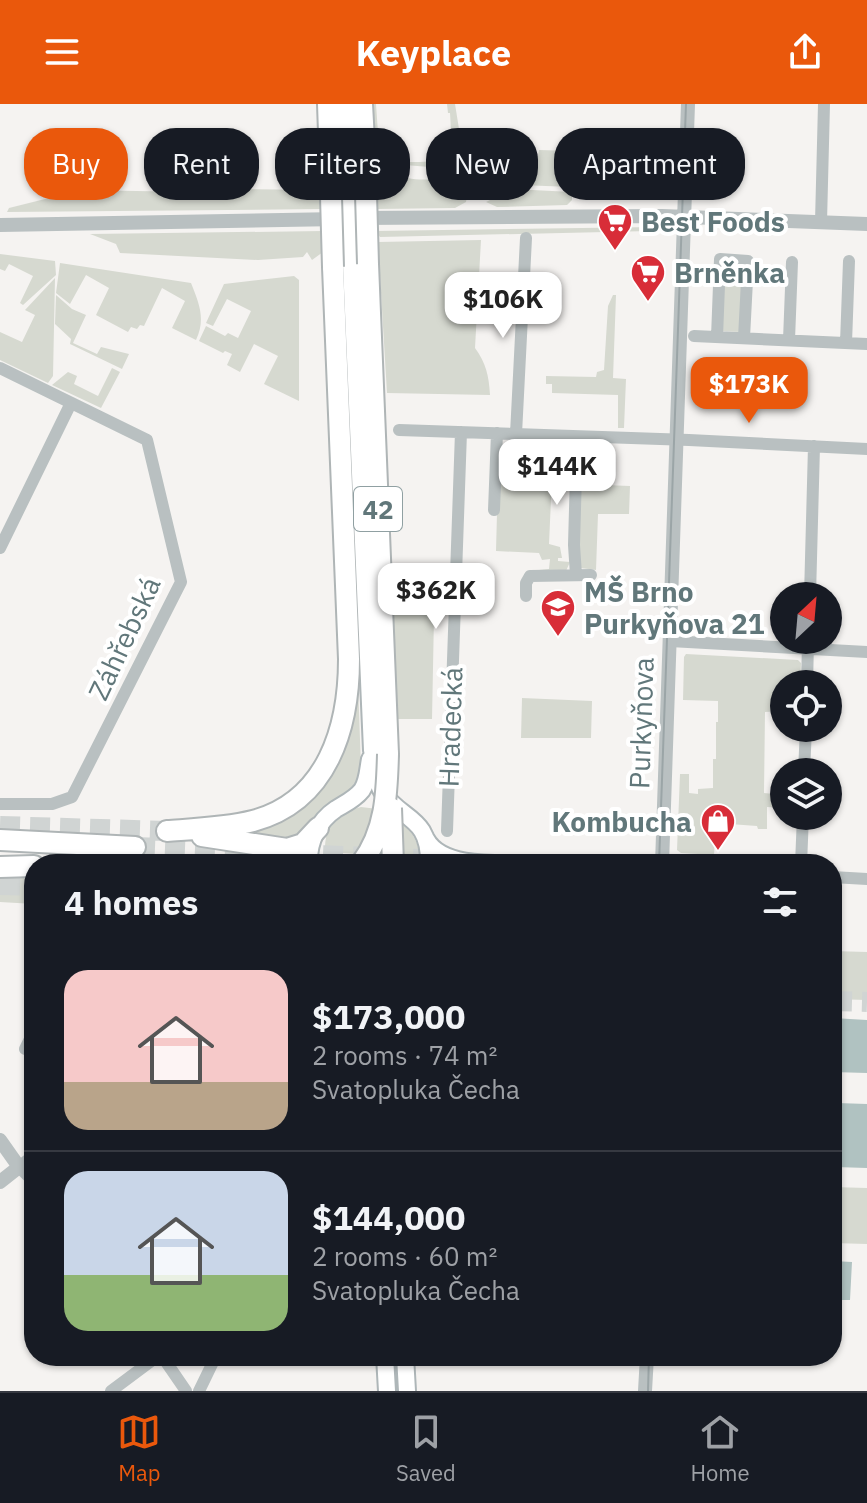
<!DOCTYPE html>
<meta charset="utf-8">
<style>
body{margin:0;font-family:"IBM Plex Sans",sans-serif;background:#242831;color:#f1f3f6;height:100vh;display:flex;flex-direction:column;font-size:30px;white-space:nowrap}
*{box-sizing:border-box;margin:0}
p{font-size:26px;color:#9ea1a6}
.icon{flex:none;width:44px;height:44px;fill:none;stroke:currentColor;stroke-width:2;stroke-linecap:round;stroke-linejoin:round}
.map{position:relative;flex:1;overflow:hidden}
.drawer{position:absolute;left:24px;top:750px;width:818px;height:512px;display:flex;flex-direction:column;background:#171b24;border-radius:32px;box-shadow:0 2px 6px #0004}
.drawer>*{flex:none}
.top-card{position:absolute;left:24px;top:24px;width:820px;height:72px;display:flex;gap:16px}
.needle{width:52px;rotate:26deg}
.buttons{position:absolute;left:770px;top:478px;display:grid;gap:16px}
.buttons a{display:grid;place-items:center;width:72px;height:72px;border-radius:50%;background:#171b24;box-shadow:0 2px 6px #0004;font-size:40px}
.price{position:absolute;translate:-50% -68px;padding:0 18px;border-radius:16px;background:#fff;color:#222;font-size:26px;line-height:52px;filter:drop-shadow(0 2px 4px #0008)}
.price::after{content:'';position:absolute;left:50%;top:48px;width:24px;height:18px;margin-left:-12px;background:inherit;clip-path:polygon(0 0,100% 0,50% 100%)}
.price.current{background:#ea580c;color:#fff}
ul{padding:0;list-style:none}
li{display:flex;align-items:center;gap:24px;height:200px;padding:0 40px}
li+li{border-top:2px solid #363941}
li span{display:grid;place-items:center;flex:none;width:224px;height:160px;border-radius:24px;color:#555}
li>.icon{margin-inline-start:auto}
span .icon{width:96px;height:96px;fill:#fffc;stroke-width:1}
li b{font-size:34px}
h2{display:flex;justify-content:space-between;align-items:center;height:96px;padding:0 40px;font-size:34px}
.pill{padding:0 28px;border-radius:32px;background:#171b24;box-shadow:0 2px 6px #0004;font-size:28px;line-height:72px}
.pill.current{background:#ea580c;color:#fff}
header{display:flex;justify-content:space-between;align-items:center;height:104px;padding:0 40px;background:#ea580c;color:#fff;font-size:36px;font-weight:700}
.tab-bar{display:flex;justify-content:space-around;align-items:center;height:112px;border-top:2px solid #363941;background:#171b24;font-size:22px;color:#9ea1a6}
.tab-bar a{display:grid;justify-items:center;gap:4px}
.tab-bar .current{color:#ea580c}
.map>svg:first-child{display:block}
.green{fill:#d6d9d0}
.water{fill:#b0c2c1}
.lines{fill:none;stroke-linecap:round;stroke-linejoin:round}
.trunk-tunnel{stroke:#d0d4d3;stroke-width:20;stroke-dasharray:20 10;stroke-linecap:butt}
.secondary-casing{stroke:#aeb6b8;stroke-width:20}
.trunk-casing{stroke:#afb5b6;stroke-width:24}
.minor{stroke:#b9c0c1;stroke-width:12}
.tertiary{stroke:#b9c0c1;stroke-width:14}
.secondary{stroke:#fff;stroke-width:16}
.trunk{stroke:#fff;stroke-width:20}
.tram{stroke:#9ba5a7;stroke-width:2}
.trunk-bridge-casing{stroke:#afb5b6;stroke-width:24;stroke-linecap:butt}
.trunk-bridge{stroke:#fff;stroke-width:20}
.labels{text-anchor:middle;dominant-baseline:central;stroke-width:8;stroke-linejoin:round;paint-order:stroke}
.shield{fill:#fff;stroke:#90a0a2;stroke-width:2}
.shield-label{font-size:26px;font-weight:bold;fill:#61777a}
.poi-label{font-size:28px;font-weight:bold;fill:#61777a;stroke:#fff;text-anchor:start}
.street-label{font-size:28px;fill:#61777a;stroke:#fff}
</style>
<header><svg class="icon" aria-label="menu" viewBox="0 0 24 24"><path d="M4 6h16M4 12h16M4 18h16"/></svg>Keyplace<svg class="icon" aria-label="share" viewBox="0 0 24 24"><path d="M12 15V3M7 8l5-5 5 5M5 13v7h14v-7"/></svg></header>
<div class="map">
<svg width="867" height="1287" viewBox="0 0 867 1287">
<rect width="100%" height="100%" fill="#f5f3f1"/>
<!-- green -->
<path class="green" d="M371,0H376L378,29L386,37C388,89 421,71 460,77L468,86L466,98L455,104L376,105Z
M447,0H455L464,56L461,63L454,65L405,61V58C450,59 453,54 450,9H448Z
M495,45L524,46L525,52H538L539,46L573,47V56L564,58L563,81L571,83L496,80Z
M616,54H618L619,63L649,64L650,55L664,56L668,71L667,88L615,85Z
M243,85L321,86L322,105L7,108L9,104L81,86L192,88Z
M512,85L572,88V96L567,101L497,103L486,98Z
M656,123L650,127L380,133L376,127Z
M323,127V148L312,156L307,148L303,153L258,156L120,149L116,140L90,130Z
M481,136L475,244C486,259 489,272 490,291L387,289L378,138Z
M0,150L55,157L56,171L23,201L20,199L33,172L9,160L5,167L0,165Z
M60,159L191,179C199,199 206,215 196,236L172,224L185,197L162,184L144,222L140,221L137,225L131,223L128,228L96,211L109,184L86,171L70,200L56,189Z
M724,159L743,160L740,228L721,227Z
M294,172L299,176V297L264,280L278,252L254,240L240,268L227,261L232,250L225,247L223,249L199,237L206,222L225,232L228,229L238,234L251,207L227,195L213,222L206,219L224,180Z
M55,174L53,272L48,279L0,256V228L22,238L35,211L25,206Z
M56,191L72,205L86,211L73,239L97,250L101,243L129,250L122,265L70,240L71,235L55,220Z
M613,191H616L613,274L626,275L624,324H618V291L552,289V280H546V272L596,273L597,268L604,266L608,202Z
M112,264L120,268L101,304L52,281L68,268L77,272L74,280L98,292Z
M523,344L570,345V351H553L549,440L560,443L562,454H558V457L570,458L566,467L539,466L549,465L550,455L542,456L539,449L496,447L498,373H506V379H522Z
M578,380L630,382L629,410H598L596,466L580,464Z
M352,407L361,664C357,688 340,690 324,704C313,714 304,727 294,738L237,732L332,663Z
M391,460L435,461L432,615H397Z
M686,550L798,556L801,559L800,580H784V607L765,608L764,689L784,691V704L767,703V725H758L757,722L716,719L714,751L681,749L677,746L680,670H689V689L698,690V685L713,684V655H716V618H718V597L683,596L684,553Z
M522,594L592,597L591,634H521Z
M361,703L386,706L358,750L342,749L341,742H325C327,717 337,710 361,703Z
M397,713C413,727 420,739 420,760H365Z
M0,772H34V800L0,798Z
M832,847L867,848V896L832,895Z
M832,1083L867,1084V1140L832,1139Z"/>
<!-- water -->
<path class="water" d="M833,914L867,916V969L832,968Z
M837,999L867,1000V1064L835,1063Z
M833,1157L852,1158L850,1196H832Z"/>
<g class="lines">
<!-- trunk-tunnel -->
<path class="trunk-tunnel" d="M0,722L167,727
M135,743L261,748
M293,750L445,756
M0,781L34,782
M832,897L867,898"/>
<!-- secondary casing -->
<g class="secondary-casing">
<path id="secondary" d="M349,114L372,646C375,659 375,677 383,689C402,717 430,712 429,760
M426,735C443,767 506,759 539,760
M309,760C308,738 318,717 336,705C346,699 355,695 362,686C368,677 368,665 370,655
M385,1252L387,1287
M405,1252L407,1287"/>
</g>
<!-- trunk casing -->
<g class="trunk-casing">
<path id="trunk" d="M328,0L330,57
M345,0L349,114
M362,0L365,55
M368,160L388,650
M167,727C195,725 225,724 253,717C328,697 349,623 349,555L333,163
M202,732L287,745L303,740L318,724
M0,736L135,743
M0,763L34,762"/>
</g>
<!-- minor -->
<path class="minor" d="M821,118L824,0
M694,232L867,240
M717,233L720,155L748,157L744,234
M789,236L792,158
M846,239L849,157
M0,264L147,336L181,478L72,693L52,700H0
M399,326L689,336L867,345
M516,330L526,134
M494,406L497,329
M0,444L71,299
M576,471L574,441L577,333
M526,492V479L530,472L591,471
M810,492L814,342
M670,537L867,548
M807,580L808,539
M804,668L806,624
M447,727L461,328
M801,760L803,712
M832,773L867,775
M25,945L34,927
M34,1051L19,1063L34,1078
M162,1252L186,1287
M111,1287L158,1252
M199,1287L216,1252"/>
<!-- tertiary -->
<path class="tertiary" d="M360,114L662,112L867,120
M0,121L339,115
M662,760L688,0
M0,1036L19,1063L0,1078
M645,1287L647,1252"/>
<!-- secondary -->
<use href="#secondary" class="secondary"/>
<!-- trunk -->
<use href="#trunk" class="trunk"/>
<!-- tram -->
<path class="tram" d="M659,760L686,0
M648,1287L649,1252"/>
<!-- trunk-bridge casing -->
<g class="trunk-bridge-casing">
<path id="trunk-bridge" d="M365,55L368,160
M330,57L333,163
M391,704L393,760
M361,760C386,727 387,689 388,650"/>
</g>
<!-- trunk-bridge -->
<use href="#trunk-bridge" class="trunk-bridge"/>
</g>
<!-- icons -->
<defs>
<g id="supermarket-pin" transform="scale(1.8)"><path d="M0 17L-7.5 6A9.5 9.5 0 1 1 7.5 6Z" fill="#d82d38" stroke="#fff"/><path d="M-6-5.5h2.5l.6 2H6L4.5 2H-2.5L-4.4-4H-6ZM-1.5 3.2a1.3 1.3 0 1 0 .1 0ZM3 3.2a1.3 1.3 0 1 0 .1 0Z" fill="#fff"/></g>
<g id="school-pin" transform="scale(1.8)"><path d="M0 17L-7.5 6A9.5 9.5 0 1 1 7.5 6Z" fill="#d82d38" stroke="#fff"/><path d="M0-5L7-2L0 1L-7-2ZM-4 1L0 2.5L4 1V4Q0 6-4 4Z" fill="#fff"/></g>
<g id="shop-pin" transform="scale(1.8)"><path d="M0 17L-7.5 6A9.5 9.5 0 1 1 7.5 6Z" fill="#d82d38" stroke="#fff"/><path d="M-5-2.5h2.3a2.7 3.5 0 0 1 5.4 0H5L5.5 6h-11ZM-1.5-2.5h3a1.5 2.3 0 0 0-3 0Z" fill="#fff"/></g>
</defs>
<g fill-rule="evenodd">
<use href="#supermarket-pin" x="615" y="117"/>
<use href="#supermarket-pin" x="648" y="168"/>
<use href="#school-pin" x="558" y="503"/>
<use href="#shop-pin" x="718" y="717"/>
</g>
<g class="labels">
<!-- shield labels -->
<rect class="shield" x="354" y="383" width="48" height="44" rx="6"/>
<g class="shield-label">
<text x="378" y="405">42</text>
</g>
<!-- poi labels -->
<g class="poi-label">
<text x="641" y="117">Best Foods</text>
<text x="674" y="168">Brněnka</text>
<text x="584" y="487">MŠ Brno<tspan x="584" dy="32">Purkyňova 21</tspan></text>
<text x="692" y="717" text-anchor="end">Kombucha</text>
</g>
<!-- street labels -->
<g class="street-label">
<text transform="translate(124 534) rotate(-65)">Záhřebská</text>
<text transform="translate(641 619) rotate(-88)">Purkyňova</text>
<text transform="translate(450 623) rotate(-88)">Hradecká</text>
</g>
</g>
</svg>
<div class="buttons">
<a><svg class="needle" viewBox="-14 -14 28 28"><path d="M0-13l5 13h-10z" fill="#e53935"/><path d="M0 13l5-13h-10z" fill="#9ea1a6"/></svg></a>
<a><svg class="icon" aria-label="locate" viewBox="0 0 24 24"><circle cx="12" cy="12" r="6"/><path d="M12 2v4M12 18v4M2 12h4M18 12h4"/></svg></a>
<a><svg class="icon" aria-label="layers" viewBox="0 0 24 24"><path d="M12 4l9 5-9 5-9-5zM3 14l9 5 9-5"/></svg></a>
</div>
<b class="price" style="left:503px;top:236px">$106K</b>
<b class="price current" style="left:749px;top:321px">$173K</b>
<b class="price" style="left:557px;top:403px">$144K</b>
<b class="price" style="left:436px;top:527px">$362K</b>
<div class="top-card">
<a class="pill current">Buy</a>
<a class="pill">Rent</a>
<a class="pill">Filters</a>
<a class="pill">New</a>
<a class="pill">Apartment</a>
</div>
<section class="drawer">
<h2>4 homes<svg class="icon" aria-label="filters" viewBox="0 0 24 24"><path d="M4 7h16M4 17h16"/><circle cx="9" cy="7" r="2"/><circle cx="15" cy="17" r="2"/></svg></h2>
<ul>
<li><span style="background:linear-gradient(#f6c9c9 70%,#b9a48a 0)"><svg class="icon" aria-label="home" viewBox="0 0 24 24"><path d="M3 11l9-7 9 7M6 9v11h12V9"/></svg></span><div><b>$173,000</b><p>2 rooms · 74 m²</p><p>Svatopluka Čecha</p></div></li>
<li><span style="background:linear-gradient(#c9d6e8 65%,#8fb573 0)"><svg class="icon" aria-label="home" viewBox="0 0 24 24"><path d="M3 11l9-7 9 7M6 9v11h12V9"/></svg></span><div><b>$144,000</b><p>2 rooms · 60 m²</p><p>Svatopluka Čecha</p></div></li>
</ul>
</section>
</div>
<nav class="tab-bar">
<a class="current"><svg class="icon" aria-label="map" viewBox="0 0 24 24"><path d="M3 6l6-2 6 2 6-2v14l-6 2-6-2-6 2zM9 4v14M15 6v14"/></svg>Map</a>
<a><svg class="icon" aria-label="saved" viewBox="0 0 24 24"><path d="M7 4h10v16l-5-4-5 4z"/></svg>Saved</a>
<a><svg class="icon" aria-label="home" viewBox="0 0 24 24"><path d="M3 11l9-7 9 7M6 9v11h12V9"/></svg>Home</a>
</nav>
